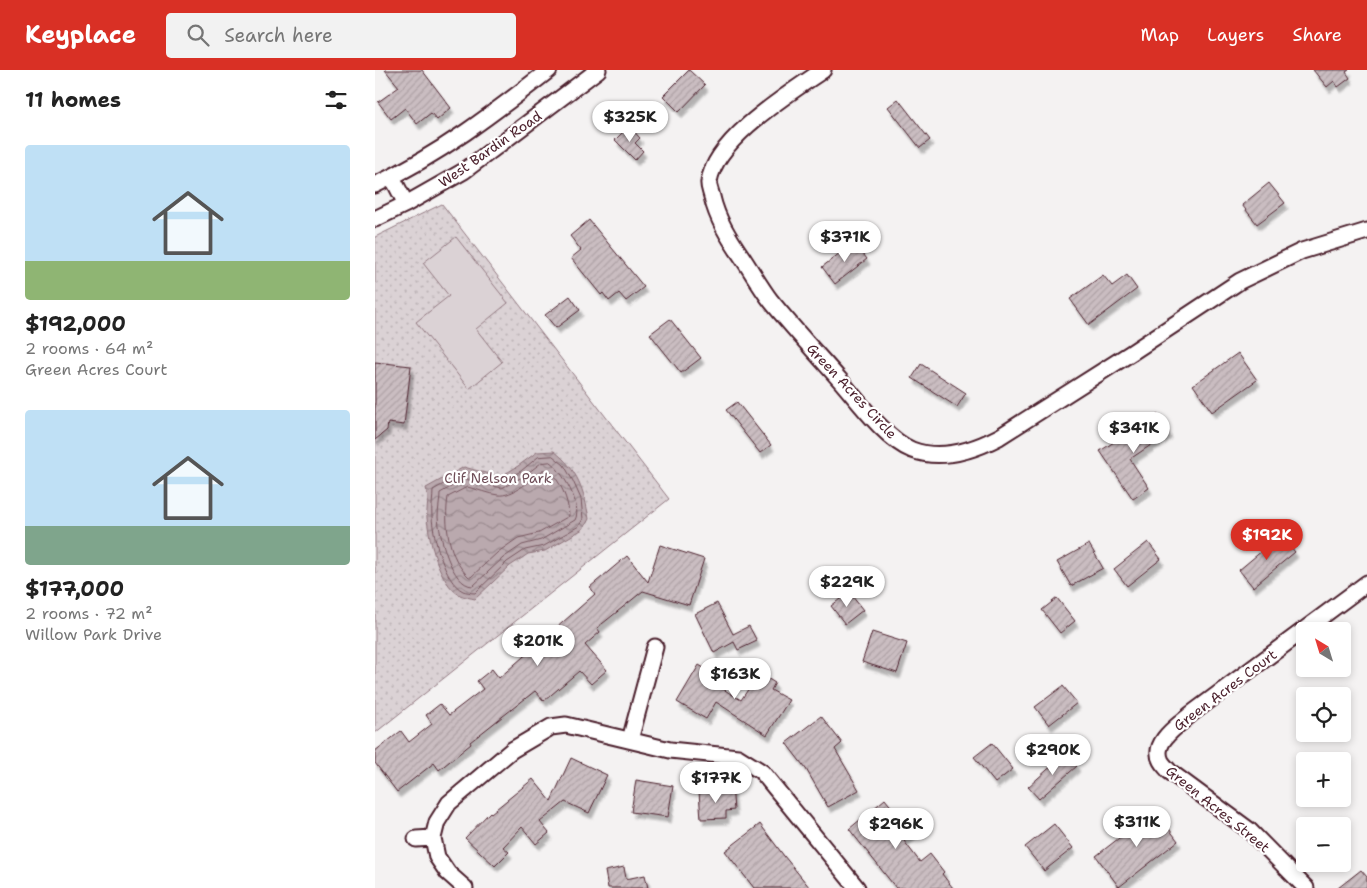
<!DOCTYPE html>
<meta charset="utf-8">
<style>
body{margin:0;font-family:"Shantell Sans",sans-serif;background:#f2f2f2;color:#222;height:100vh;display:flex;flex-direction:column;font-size:19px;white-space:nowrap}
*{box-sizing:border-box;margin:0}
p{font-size:16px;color:#767676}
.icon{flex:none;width:28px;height:28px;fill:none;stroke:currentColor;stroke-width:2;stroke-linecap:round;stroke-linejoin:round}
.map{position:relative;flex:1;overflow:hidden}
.panel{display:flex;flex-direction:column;background:#fff;width:375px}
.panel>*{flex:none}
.needle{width:32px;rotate:322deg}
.fabs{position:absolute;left:921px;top:552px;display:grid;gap:10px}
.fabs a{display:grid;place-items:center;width:55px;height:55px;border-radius:5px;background:#fff;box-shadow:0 2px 8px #0003;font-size:25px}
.price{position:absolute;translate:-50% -42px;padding:0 11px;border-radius:18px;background:#fff;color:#222;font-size:16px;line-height:32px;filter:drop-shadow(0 1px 2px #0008)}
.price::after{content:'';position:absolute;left:50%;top:30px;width:15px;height:11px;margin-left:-8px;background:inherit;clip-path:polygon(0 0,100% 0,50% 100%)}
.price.on{background:#d93025;color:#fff}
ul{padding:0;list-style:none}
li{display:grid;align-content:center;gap:10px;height:265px;padding:0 25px}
li span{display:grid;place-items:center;height:155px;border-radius:5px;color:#555}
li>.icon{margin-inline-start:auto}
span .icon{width:90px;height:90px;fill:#fffc;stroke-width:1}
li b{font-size:21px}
h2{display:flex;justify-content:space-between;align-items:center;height:60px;padding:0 25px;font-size:21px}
header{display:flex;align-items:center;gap:30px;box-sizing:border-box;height:70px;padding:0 25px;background:#d93025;color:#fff}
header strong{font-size:24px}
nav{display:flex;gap:28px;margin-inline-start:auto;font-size:18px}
.search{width:350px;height:45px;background:#f2f2f2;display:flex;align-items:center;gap:12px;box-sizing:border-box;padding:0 18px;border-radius:5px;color:#767676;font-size:19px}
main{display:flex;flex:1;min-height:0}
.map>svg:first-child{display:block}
.grass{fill:url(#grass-dots);stroke:#927880}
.pitch{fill:#dbd2d5;stroke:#927880}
.water{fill:url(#water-waves);stroke:#8d727a}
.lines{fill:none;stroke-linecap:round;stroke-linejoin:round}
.shore{stroke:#77565f;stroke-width:1}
.building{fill:url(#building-hatch);stroke:#4a1f2b;filter:url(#shadow)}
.minor-casing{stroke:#4a1f2b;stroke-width:19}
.minor{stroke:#fff;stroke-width:15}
.labels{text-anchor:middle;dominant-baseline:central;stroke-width:4.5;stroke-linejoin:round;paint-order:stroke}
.street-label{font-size:14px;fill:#4a1f2b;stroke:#fff}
.park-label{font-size:14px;fill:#6e4c56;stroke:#fff}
</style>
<header>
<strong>Keyplace</strong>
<div class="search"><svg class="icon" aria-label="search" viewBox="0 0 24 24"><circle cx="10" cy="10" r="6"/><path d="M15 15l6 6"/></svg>Search here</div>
<nav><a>Map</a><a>Layers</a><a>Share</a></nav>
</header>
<main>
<section class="panel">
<h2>11 homes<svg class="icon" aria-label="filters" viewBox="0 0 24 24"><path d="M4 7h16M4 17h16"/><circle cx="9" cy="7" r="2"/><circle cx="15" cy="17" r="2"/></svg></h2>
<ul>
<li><span style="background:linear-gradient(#bfe0f5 75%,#8fb573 0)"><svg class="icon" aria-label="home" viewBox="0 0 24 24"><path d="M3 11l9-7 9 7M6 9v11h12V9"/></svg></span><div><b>$192,000</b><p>2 rooms · 64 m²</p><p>Green Acres Court</p></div></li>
<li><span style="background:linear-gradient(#bfe0f5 75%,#7fa58c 0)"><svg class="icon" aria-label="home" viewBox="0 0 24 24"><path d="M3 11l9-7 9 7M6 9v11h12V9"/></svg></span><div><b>$177,000</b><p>2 rooms · 72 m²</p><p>Willow Park Drive</p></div></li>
</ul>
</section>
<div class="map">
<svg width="992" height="818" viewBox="0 0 992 818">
<defs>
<pattern id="grass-dots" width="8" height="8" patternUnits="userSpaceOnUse" patternTransform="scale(1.25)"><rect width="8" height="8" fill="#dbd2d5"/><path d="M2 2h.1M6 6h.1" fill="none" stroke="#bdb4b7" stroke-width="1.8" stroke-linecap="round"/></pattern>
<pattern id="water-waves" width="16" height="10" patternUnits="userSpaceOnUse" patternTransform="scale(1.25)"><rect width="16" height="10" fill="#baa9ae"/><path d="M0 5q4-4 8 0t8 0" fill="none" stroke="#99898e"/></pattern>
<pattern id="building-hatch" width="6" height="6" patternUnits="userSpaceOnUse" patternTransform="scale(1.25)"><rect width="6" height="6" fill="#cabdc1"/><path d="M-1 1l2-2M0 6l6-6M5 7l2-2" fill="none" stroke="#afa2a6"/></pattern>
<filter id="shadow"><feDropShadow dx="3" dy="5.5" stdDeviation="1" flood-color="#0004"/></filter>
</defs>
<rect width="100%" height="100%" fill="#f4f2f2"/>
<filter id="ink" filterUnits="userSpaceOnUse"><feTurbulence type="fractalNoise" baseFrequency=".02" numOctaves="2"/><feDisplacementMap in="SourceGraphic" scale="10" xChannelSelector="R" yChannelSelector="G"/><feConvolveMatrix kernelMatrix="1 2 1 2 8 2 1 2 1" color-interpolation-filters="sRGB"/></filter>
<g filter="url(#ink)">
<!-- grass -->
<path class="grass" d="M67,134L294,429L0,663V167Z"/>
<!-- pitch -->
<path class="pitch" d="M81,167L133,233L101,259L127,292L94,319L41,252L74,226L48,193Z"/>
<!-- water -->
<path class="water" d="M179,381C203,400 209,420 214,449L208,459L170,481L153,484L135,496L100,529C96,528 89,527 85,525C64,514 54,470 52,448C51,436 55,432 51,418L89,397L125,407L143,396L162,382Z"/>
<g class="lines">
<!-- shore -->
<path class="shore" d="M178,386L189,395L198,411L206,429L208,449L204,456L169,476L150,480L132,492L100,523C96,523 91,522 88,521C69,512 58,466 57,447C56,438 58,429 58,420L90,402L127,411L146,401L163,387Z
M175,392C187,400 208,436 200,450L166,470L147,475L128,488L98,516C76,516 64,464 63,447C63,439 65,431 65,423L90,409L127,418L149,406L166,393Z
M168,400H173C185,409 194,431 194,446L164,463L143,468L123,482L96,507H94C73,488 69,453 73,427L92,417C102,419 113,424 123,425C137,427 158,409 168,400Z"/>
</g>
<!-- building -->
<path class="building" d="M10,0H47L76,38L62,50L56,43L42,54L30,38L16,49L3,32L24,17Z
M314,0L330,15L304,42L288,26Z
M938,0H974L971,2L975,8L963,17L959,11L952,17Z
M523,29L555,70L545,78L513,37Z
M254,56L265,68L260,73L268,81L260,90L240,70Z
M894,113L910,133L882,154L867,135Z
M214,150L269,217L251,231L244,223L234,231L228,223L226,225L196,188L206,180L195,166Z
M479,172L492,189L460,214L447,197Z
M728,205L737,216L752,205L762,219L714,255L695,229Z
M195,226L205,240L181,258L170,245Z
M295,249L326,288L306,303L275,264Z
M863,283L882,310L837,342L818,315Z
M0,292L36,296L29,355L13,353L12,360L0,370Z
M546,294L591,323L582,337L537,308Z
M362,332L396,375L385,383L351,340Z
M782,344L794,363L755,389L774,418L758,429L725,381Z
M906,465L920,482L878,517L864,500Z
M773,472L786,489L752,516L739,499Z
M714,474L728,498L696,516L682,492Z
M285,475L329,489L314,535L268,521L222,558L225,562L210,575L232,600L216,614L204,601L169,631L160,621L95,672L96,674L64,700L59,693L22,722L0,693V681L26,661L34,672L57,654L51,645L65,634L74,645L108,619L102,611L117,599L124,608L220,524L215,517L252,486L273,512Z
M474,522L488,540L470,554L456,536Z
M682,528L700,551L685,563L667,540Z
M342,533L358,564L374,556L382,571L363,580L359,572L339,583L320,544Z
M497,562L532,573L522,603L487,592Z
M324,595L339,604L335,611L366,630L384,603L400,613L396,620L414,630L392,665L341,632L331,649L302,632Z
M688,616L702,633L674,655L660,637Z
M446,646L467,673L460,679L484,720L453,737L431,699L411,673Z
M617,673L638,699L620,713L599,687Z
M691,683L702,696L664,729L653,717Z
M196,688L232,705L214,743L190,732L165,752L174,763L161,774L147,757L128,777L134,782L120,796L90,768L115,742L116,743L158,709L176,731Z
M261,710L298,716L293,747L256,742Z
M357,715L359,740L351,741V748L326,749L324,722L350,721Z
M510,729L538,764L529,771L545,792L555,784L569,802L567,804L578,818H521L474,759Z
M780,740L803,771L744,817L721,786Z
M385,754L409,786L435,818H379L350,781Z
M679,754L698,778L669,801L650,777Z
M249,797L251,809L270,805L273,818H233L230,801Z
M986,800L992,807V818H963Z"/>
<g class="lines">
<!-- minor casing -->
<g class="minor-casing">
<path id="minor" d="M448,0C415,23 340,69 334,112C333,116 336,122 337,127C342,149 354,168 367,187C377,202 386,218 396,231C418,258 441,283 464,309C482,329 511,370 537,380C566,391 597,381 624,367L756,283L865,211L927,181L992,161
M17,107L31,134
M0,115C64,85 119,43 174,0
M0,149L31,134L89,101L223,0
M255,670L280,577
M41,769L58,768
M90,818L73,803L62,787L58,768L62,752L74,733L137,680L176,657L191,655L295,680L363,687L387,702L482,818
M931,818L874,760L794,701C792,698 788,695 786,691C776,672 804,655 816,644L992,513"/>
</g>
<!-- minor -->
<use href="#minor" class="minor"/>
</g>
</g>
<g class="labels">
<!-- street labels -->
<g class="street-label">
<text transform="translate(115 79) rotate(-35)">West Bardin Road</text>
<text transform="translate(477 321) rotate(47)">Green Acres Circle</text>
<text transform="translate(850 620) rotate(-37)">Green Acres Court</text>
<text transform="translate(843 739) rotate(39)">Green Acres Street</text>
</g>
<!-- park labels -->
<g class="park-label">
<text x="123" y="408">Clif Nelson Park</text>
</g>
</g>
</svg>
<div class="fabs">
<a><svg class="needle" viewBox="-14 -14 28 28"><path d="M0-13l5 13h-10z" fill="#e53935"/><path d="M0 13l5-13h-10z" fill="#767676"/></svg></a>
<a><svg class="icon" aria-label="locate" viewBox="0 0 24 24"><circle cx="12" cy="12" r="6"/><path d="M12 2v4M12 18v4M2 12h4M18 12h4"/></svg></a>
<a>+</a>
<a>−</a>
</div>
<b class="price" style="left:255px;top:73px">$325K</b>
<b class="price" style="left:470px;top:193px">$371K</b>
<b class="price" style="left:759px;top:384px">$341K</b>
<b class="price on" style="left:892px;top:491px">$192K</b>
<b class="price" style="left:472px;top:538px">$229K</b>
<b class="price" style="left:163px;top:597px">$201K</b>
<b class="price" style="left:360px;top:630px">$163K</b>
<b class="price" style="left:678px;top:706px">$290K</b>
<b class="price" style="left:341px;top:734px">$177K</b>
<b class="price" style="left:762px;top:778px">$311K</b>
<b class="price" style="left:521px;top:780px">$296K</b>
</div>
</main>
